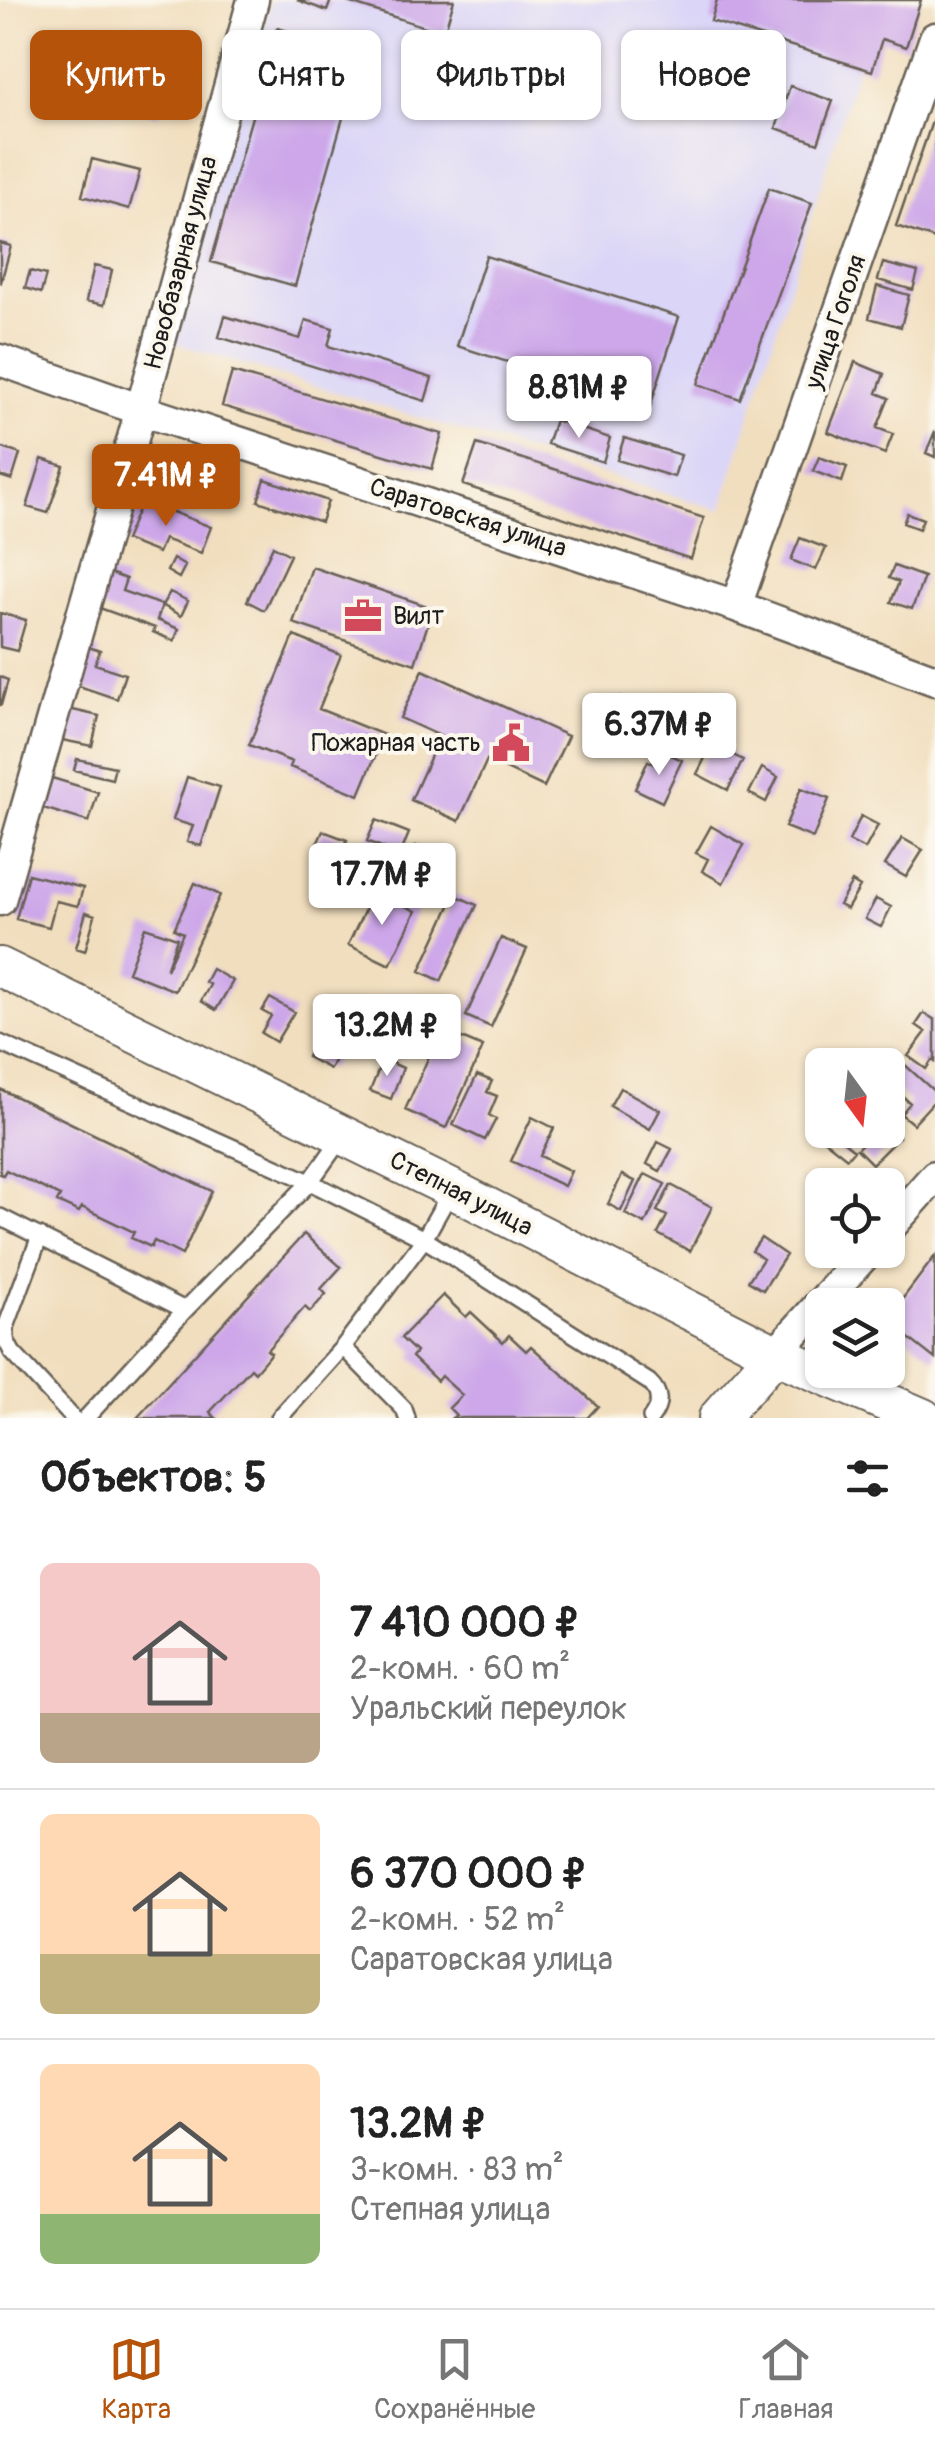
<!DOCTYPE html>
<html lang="ru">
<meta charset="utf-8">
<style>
body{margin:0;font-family:Pangolin,sans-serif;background:#f2f2f2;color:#222;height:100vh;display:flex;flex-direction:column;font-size:38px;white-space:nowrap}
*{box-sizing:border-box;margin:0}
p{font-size:32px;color:#767676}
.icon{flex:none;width:55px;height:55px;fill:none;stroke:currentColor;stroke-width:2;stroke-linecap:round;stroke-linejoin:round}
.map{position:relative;height:1418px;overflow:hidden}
.drawer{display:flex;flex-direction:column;background:#fff;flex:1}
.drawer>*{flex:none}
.banner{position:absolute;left:30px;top:30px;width:875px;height:90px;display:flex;gap:20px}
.needle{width:65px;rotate:165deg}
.tools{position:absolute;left:805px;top:1048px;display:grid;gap:20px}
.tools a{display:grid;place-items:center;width:100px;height:100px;border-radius:15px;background:#fff;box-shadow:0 2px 8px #0004;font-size:50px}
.price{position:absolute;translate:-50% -85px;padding:0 22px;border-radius:10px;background:#fff;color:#222;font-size:32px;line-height:65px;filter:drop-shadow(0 2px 5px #0008)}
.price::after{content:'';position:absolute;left:50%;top:60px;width:30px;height:22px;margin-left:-15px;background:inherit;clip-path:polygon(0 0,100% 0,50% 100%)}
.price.on{background:#b45309;color:#fff}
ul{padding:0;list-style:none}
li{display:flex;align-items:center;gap:30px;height:250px;padding:0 40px}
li+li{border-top:2px solid #e0e0e0}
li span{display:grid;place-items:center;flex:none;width:280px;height:200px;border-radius:15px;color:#555}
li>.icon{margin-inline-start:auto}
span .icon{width:120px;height:120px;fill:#fffc;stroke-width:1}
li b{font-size:42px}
h2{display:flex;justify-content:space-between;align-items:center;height:120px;padding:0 40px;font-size:42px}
.chip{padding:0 35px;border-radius:15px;background:#fff;box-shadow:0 2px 8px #0004;font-size:35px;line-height:90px}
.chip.on{background:#b45309;color:#fff}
.dock{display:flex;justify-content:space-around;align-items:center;height:140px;border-top:2px solid #e0e0e0;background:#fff;font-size:28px;color:#767676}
.dock a{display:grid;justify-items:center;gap:5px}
.dock .on{color:#b45309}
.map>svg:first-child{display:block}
.built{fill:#dbd6f7}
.building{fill:#cda7e9}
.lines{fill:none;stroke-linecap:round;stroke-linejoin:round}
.service-casing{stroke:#676055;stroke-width:20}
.minor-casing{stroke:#676055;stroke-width:35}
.tertiary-casing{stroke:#676055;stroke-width:42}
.service{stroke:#fff;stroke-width:15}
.minor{stroke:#fff;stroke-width:30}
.tertiary{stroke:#fff;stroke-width:38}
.labels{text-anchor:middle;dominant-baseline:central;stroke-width:8;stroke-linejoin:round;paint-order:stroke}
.street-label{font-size:25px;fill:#1c1c1c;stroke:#fbf7ec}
.poi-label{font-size:25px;fill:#1c1c1c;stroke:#fbf7ec;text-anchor:start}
</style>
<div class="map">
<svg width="935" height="1418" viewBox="0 0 935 1418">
<rect width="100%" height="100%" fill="#fbf7ec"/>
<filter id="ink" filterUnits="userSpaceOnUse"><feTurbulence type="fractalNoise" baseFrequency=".01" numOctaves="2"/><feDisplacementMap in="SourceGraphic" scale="20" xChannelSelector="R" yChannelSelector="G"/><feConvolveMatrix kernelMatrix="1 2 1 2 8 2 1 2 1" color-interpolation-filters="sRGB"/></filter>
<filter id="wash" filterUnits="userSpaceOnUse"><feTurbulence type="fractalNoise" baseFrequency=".0048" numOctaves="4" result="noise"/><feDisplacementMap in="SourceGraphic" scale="40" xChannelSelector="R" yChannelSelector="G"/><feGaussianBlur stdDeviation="2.25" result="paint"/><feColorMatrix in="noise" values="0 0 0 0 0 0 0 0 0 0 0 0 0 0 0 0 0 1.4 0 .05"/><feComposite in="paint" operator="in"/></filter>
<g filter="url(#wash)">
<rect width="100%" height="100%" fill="#f1debe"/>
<!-- built -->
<path class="built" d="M271,0H878L721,510L168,341Z"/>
<g id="blocks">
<!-- building -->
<path class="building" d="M297,0H331L327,11Z
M341,0H454L444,33Z
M717,0H921L906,47L882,39L872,71L711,21Z
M277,28L362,51L295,286L211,262Z
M138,39L175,52L168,71L131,58Z
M126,83L164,94L158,115L120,103Z
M790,86L833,101L818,143L776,128Z
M935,113V239L896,226Z
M92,159L140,171L129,209L82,196Z
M769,188L812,203L740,399L698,384Z
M0,243L11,246L1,282L0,281Z
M486,256L679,317L650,407L457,346Z
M883,263L918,272L913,290L878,280Z
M94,266L112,270L104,305L86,301Z
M30,271L46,275L41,293L25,288Z
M877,286L909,295L901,327L869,318Z
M225,316L300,339L306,320L333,328L328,346L432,378L425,401L219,337Z
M855,362L884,374L877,393L889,398L877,428L893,434L885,454L828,432Z
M232,372L442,434L432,469L222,406Z
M555,420L610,438L603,462L547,444Z
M935,431V457L926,453Z
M624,438L681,455L674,477L617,460Z
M477,444L704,518L691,559L463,485Z
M0,447L20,454L12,480L0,476Z
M819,457L847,467L842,482L813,471Z
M42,459L64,466L48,513L27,507Z
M265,479L328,501L321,522L258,501Z
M142,500L211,527L201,553L164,539L158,553L125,540Z
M907,513L923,519L919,529L903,523Z
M800,538L826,548L816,570L791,560Z
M273,546L290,555L264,610L247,601Z
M173,559L185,566L179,578L167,571Z
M894,566L924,577L912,609L891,602L899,582L889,578Z
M312,567L433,608L415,664L293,623Z
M107,572L126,579L122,591L162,605L157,620L179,629L174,641L153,632L155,628L94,606Z
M170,592L188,601L181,616L162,605Z
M0,613L26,620L17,651L0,647Z
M294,636L341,655L319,709L384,735L359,795L290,767L292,762L249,745Z
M80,644L100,651L95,664L125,674L117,699L67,682Z
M423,670L568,736L544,787L487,760L459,821L411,800L440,736L400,718Z
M0,677L8,680L1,705H0Z
M620,697L655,714L636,752L601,735Z
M64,708L99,716L92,746L57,739Z
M717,747L743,760L728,790L697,774L707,754L712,756Z
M667,753L682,760L662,802L635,789L648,761L660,767Z
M77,759L115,767L112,779L74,770Z
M762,768L778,777L766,802L749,793Z
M187,777L220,787L201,846L187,842L193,826L173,820Z
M52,778L98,792L89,822L43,808Z
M801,788L829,799L813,838L785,827Z
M861,816L878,825L865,849L849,841Z
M376,820L409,833L400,855L367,841Z
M711,826L744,845L723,883L702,871L708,859L696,853Z
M323,831L347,840L333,875L316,868L324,847L317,844Z
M902,838L923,850L906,877L885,865Z
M416,846L439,858L416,901L393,890Z
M28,874L83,888L78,906L56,901L49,927L16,919Z
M852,882L860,887L847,909L839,905Z
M195,883L220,895L175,991L128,972L145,927L177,938L166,970L183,933L174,929Z
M374,891L416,911L390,965L348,945Z
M455,895L477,905L441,981L420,971Z
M876,899L891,907L881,927L865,919Z
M86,912L95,915L85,951L76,948Z
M501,938L527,949L491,1027L466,1016Z
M212,969L233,981L216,1010L201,1001L210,985L205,982Z
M270,998L294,1012L276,1042L261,1033L271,1016L262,1011Z
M924,1013L935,1020V1062L932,1060L926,1069L908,1056L926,1032L916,1025Z
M324,1023L347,1034L330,1069L307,1057Z
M459,1037L483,1047L446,1128L405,1110L435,1043L453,1051Z
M383,1059L403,1068L391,1099L370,1091Z
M904,1064L935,1092V1100L913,1124L901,1114L910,1103L888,1083Z
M477,1075L492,1081L487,1092L497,1096L489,1115L496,1119L485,1140L453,1125Z
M620,1088L660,1110L650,1129L610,1106Z
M0,1089L212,1191L182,1255L154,1241L151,1247L131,1238L134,1232L82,1207L79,1212L57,1202L60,1196L6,1170L3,1175L0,1174Z
M532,1117L554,1128L540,1156L571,1171L564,1186L511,1161Z
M888,1126L899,1137L872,1164L857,1149L875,1130H888Z
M823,1130H829L854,1150L847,1158L818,1135Z
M658,1142L672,1149L660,1171L647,1164Z
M645,1174L665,1184L645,1224L625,1214Z
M622,1175L635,1181L621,1211L608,1204Z
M828,1175L841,1185H820Z
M671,1185L712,1207L690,1251L658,1234L667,1216L657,1211Z
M304,1234L341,1267L321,1289L326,1294L310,1312L305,1307L267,1350L271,1353L255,1372L251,1368L210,1412L216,1418H137Z
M761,1238L786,1255L763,1290L748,1281L763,1259L752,1251Z
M935,1256V1359L888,1322V1318Z
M443,1295L466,1317L471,1312L503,1342L509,1335L526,1351L531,1346L598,1406L587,1418H452L456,1415L449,1408L462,1395L441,1376L437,1381L412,1357L416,1352L401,1338Z"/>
</g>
</g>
<g filter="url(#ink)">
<use href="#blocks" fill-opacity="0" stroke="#676055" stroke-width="2.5"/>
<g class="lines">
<!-- service casing -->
<g class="service-casing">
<path id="service" d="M0,1043L310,1182L424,1239L649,1382C661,1393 661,1405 651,1418
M0,1217L185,1310L310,1182L342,1137
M40,1236L6,1327V1340L12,1352L73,1418
M86,1418L185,1310
M279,1418L343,1347
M407,1418L404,1409L343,1347L424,1239L451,1191"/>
</g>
<!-- minor casing -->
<g class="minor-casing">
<path id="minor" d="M0,360L141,410L736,606L935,680
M736,606L935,38
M0,900L141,410L253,0
M888,1229L935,1176
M775,1354L869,1250"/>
</g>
<!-- tertiary casing -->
<g class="tertiary-casing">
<path id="tertiary" d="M0,967L452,1189L775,1354L923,1418
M718,1418L775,1354"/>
</g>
<!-- service -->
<use href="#service" class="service"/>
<!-- minor -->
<use href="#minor" class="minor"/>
<!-- tertiary -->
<use href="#tertiary" class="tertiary"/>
</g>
</g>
<!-- icons -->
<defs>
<g id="office-bare" transform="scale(3)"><path d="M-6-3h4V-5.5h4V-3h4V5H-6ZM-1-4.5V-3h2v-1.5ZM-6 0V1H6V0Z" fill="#d1495b" stroke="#fbf7ec" stroke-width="2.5" paint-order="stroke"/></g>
<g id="civic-bare" transform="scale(3)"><path d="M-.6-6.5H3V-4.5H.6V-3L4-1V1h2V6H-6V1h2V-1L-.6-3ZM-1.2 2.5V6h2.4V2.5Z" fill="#d1495b" stroke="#fbf7ec" stroke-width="2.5" paint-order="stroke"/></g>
</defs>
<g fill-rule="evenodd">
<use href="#office-bare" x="363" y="616"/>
<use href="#civic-bare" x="511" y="743"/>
</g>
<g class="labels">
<!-- street labels -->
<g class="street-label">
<text transform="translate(181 263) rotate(-75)">Новобазарная улица</text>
<text transform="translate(836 322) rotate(-71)">улица Гоголя</text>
<text transform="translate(468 518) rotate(18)">Саратовская улица</text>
<text transform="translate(461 1194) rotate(27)">Степная улица</text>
</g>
<!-- poi labels -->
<g class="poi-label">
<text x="393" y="616">Вилт</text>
<text x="481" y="743" text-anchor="end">Пожарная часть</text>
</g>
</g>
</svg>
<div class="tools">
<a><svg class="needle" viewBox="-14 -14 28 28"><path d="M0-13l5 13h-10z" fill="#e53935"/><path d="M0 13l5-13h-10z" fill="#767676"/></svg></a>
<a><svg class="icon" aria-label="locate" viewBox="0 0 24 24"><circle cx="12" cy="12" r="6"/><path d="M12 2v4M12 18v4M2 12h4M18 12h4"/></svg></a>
<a><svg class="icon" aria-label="layers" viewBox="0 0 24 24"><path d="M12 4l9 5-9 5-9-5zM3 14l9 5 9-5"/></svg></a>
</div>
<b class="price" style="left:579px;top:441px">8.81M ₽</b>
<b class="price on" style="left:166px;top:529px">7.41M ₽</b>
<b class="price" style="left:659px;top:778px">6.37M ₽</b>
<b class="price" style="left:382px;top:928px">17.7M ₽</b>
<b class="price" style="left:387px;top:1079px">13.2M ₽</b>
<div class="banner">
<a class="chip on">Купить</a>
<a class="chip">Снять</a>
<a class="chip">Фильтры</a>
<a class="chip">Новое</a>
</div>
</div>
<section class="drawer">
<h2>Объектов: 5<svg class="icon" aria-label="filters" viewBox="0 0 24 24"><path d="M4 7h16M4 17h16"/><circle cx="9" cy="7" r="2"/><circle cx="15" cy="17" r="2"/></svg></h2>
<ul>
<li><span style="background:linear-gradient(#f6c9c9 75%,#b9a48a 0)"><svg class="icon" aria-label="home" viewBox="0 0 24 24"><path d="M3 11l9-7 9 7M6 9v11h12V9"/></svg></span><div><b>7 410 000 ₽</b><p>2-комн. · 60 m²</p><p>Уральский переулок</p></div></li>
<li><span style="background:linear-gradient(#ffd9b3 70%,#c2b280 0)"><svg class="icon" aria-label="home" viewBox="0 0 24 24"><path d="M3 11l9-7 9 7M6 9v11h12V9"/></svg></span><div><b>6 370 000 ₽</b><p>2-комн. · 52 m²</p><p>Саратовская улица</p></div></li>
<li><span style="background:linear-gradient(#ffd9b3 75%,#8fb573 0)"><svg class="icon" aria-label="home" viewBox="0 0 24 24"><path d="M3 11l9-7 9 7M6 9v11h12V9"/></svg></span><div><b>13.2M ₽</b><p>3-комн. · 83 m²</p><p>Степная улица</p></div></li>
</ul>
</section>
<nav class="dock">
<a class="on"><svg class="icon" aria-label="map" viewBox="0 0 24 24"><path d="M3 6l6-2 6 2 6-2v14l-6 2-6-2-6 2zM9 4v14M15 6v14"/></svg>Карта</a>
<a><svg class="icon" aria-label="saved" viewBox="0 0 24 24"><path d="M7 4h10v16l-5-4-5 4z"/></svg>Сохранённые</a>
<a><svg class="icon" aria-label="home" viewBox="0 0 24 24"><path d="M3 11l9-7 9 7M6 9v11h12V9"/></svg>Главная</a>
</nav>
